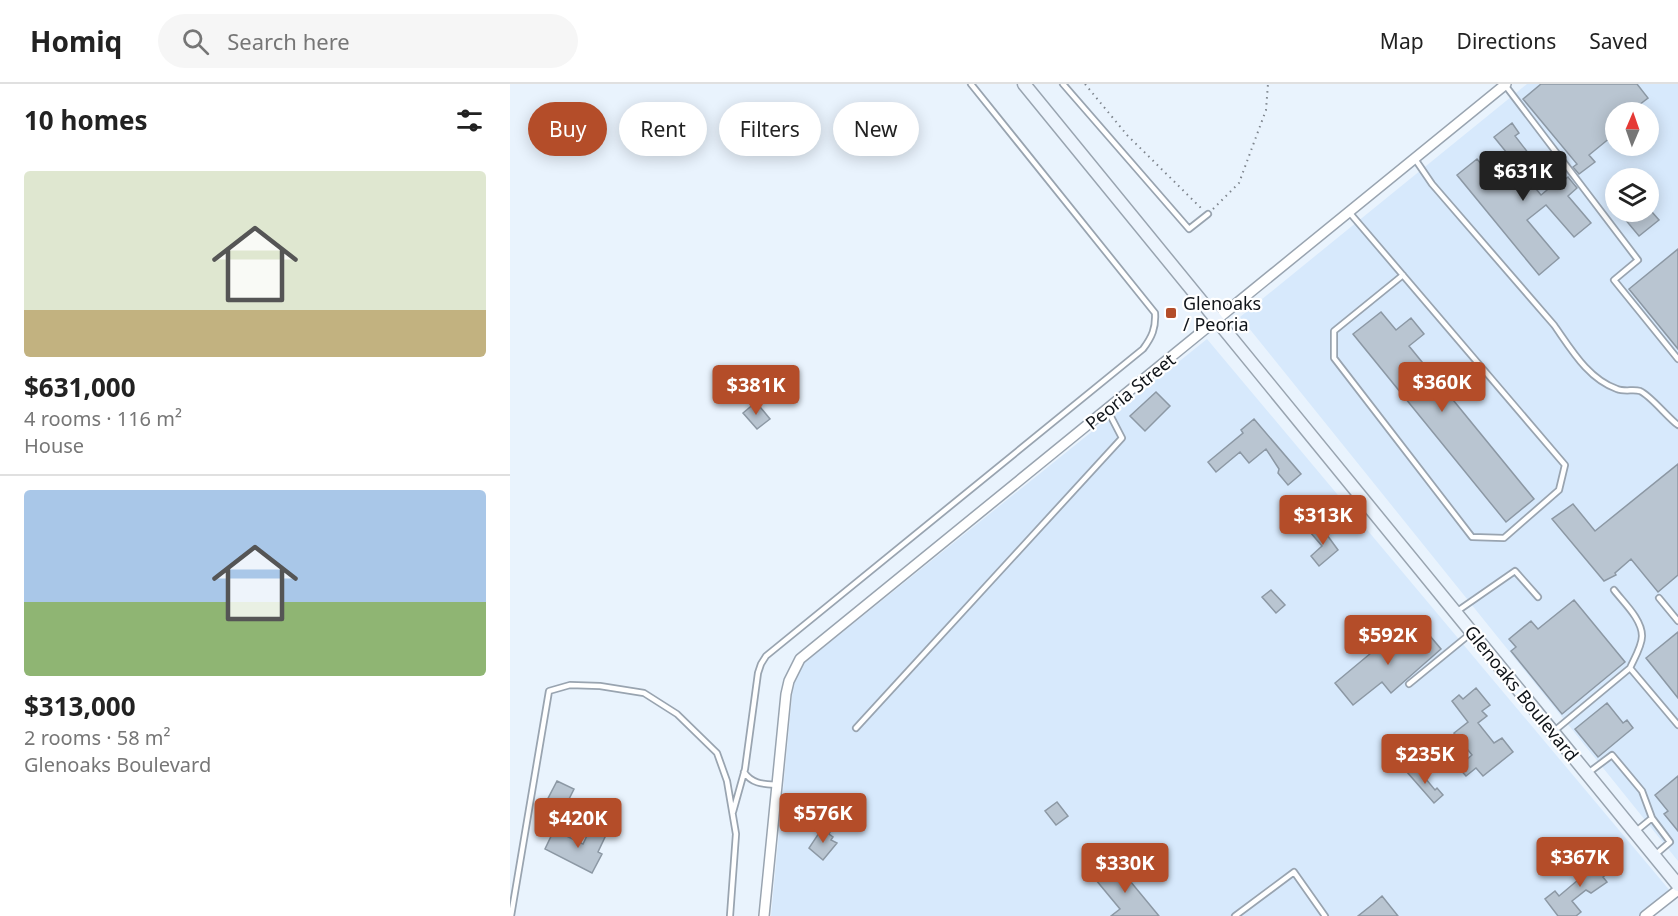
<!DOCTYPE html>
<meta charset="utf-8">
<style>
body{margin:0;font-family:"Noto Sans",sans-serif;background:#f6f6f6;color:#222;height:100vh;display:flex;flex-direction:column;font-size:22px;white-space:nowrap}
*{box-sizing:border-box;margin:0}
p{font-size:20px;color:#767676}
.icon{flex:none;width:33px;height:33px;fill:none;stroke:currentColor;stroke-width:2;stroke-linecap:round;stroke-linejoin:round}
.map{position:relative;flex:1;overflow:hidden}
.sheet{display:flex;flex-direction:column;background:#fff;width:510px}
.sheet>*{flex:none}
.guide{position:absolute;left:18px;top:18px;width:570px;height:54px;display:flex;gap:12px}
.needle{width:39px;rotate:2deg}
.fabs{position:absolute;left:1095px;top:18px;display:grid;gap:12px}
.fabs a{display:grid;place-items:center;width:54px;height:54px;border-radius:50%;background:#fff;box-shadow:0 3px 15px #0003;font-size:30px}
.price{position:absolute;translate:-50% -51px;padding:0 14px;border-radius:6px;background:#b44d29;color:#fff;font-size:20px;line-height:39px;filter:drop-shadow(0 2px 3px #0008)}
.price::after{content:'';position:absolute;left:50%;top:36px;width:18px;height:14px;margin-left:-9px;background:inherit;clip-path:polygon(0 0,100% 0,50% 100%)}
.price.current{background:#222;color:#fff}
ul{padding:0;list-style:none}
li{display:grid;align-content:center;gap:12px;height:318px;padding:0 24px}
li+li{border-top:2px solid #e0e0e0}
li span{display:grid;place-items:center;height:186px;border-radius:6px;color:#555}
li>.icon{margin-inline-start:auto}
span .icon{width:108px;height:108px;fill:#fffc;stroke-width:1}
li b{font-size:26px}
h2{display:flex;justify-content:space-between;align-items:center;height:72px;padding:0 24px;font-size:26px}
.chip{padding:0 21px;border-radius:27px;background:#fff;box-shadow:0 3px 15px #0003;font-size:21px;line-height:54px}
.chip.current{background:#b44d29;color:#fff}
header{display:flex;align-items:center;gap:36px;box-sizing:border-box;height:84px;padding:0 30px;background:#fff;border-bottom:2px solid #e0e0e0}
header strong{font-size:28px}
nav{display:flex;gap:33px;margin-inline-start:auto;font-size:21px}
.search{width:420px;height:54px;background:#f6f6f6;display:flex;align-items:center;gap:15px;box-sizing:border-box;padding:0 21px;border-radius:33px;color:#767676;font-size:22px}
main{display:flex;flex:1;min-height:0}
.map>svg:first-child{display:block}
.built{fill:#d7e9fc;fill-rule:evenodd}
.building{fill:#b9c5d1;stroke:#8c98a4;stroke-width:1.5}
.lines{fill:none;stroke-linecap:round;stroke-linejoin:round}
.service-casing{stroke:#99a4b0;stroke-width:8}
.minor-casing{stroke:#99a4b0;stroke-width:12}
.secondary-casing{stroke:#99a4b0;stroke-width:15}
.path{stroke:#7d848c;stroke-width:2;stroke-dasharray:1.5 4.5;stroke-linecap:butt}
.service{stroke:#fff;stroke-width:4.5}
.minor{stroke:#fff;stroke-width:9}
.secondary{stroke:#ecf4fd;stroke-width:12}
.poi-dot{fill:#b44d29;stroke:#fff;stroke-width:2}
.labels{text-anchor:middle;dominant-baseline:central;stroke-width:4.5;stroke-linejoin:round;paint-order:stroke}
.poi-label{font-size:18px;fill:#101419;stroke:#fff;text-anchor:start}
.street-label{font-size:18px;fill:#101419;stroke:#fff}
</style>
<header>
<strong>Homiq</strong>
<div class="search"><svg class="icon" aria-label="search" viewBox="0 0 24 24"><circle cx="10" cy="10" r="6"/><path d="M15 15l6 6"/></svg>Search here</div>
<nav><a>Map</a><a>Directions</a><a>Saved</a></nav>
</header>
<main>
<section class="sheet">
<h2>10 homes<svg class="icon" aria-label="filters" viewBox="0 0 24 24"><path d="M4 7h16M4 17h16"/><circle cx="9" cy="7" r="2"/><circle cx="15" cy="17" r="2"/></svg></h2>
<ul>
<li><span style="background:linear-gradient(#dfe7d0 75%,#c2b280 0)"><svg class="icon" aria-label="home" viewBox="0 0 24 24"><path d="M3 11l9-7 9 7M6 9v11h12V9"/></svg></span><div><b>$631,000</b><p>4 rooms · 116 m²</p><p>House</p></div></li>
<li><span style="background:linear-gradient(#a9c7e8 60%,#8fb573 0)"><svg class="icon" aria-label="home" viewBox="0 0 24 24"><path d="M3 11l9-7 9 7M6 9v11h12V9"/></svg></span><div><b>$313,000</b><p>2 rooms · 58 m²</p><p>Glenoaks Boulevard</p></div></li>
</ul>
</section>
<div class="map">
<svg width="1168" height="832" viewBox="0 0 1168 832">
<rect width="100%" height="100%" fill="#e9f3fd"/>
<!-- built -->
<path class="built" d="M1017,0H1168V777L730,233ZM1106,28H1138V62H1106ZM1106,94H1138V128H1106Z
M697,255L1161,808L1131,832H261L284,591L293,580Z"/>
<!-- building -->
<path class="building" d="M1031,0H1127L1138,14L1129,21L1135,28H1106V49L1079,71L1085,78L1069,90L1063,83L1067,80L1013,15Z
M1002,39L1009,49L1005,52L1019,70L1020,73L1008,83L1031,111L1048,97L1050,99L1058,93L1067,104L1058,112L1081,139L1064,153L1036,121L1017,136L1049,174L1029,191L947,91L967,75L987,99L1005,84L995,72L997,69L984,53Z
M1109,128H1142L1149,136L1129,152Z
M1168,165V265L1119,205Z
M871,228L886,246L901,234L914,250L899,262L1024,415L996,438L843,250Z
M646,308L660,322L635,347L620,332Z
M246,318L260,335L247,345L233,329Z
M744,335L791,390L778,401L768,389L769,385L756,365L739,379L730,368L706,388L698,378L733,349L731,346Z
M1168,380V491L1148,508L1121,475L1105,489L1106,491L1094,497L1042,435L1063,420L1085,447Z
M809,440L828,466L809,482L801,472L812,462L800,448Z
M761,506L775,521L766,529L752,513Z
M1064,516L1115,578L1052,630L1001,567L1006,563L999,555L1021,537L1028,545Z
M915,546L931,565L881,609L872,598L843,621L825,599L885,549L896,562Z
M1168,548V614L1136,574Z
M966,604L980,621L972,627L977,632L968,639L984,659L992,654L1003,668L973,692L966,684L956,692L948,683L962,671L944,649L958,638L942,617L949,611L953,615Z
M1097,619L1113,639L1117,636L1123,644L1088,673L1065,645Z
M905,682L925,706L927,704L933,711L924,719L897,688Z
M1168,692V747L1154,730L1158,727L1145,711Z
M47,697L64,705L50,733L33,724Z
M547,718L558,732L546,741L535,727Z
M81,743L96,751L88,768L92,770L82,789L35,765L44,746L73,760Z
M313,743L320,748L319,750L323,753L321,756L327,759L313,776L299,764Z
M1100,773L1107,782L1093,793L1097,798L1081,809L1076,806L1062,817L1071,828L1066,832H1048L1035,815L1045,807L1049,812L1068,796L1060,786L1069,779L1078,790Z
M606,780L649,832H601L610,825L586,796Z
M872,812L888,832H848L863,820Z"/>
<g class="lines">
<!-- service casing -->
<g class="service-casing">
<path id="service" d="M553,0L679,145L698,130
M995,1L1128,176L1104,196L1168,275
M905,75L922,100L1044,241C1061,265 1078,295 1107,305C1114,308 1124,305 1130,307C1140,311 1158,334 1168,341
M839,128L1055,381L1049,406L994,454L962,453L824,274V247L893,191
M1149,514L1168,537
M946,528L1005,487L1028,513
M1120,584L1168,641
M899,600L960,550
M346,644L612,354L597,325
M1043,648L1120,584C1124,575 1132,562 1132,552C1132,535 1113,518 1104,506
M234,688C242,700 253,700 267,701
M1078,689L1102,671L1132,707L1142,734
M223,728L235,685L248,589L251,580L256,572L633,265C642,253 646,244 645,229L461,0
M1125,748L1142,734L1160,758L1145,771
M1,832L39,607L60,601L90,602L134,609L167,630L207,669L217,697L226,750L220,832
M725,832L784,788L815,832"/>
</g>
<!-- minor casing -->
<g class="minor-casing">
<path id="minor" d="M254,832L276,610L279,597L290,575L996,0
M1135,832L1168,806"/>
</g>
<!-- secondary casing -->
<g class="secondary-casing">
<path id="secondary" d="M514,0L1168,801"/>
</g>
<!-- path -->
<path class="path" d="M575,0L617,51L692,125
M703,125L729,99L756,26L758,0"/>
<!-- service -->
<use href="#service" class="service"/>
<!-- minor -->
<use href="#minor" class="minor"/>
<!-- secondary -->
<use href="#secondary" class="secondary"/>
</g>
<!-- markers -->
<rect class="poi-dot" x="655" y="223" width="12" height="12" rx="3"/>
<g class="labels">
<!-- poi labels -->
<g class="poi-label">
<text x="673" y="219">Glenoaks<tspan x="673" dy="21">/ Peoria</tspan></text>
</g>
<!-- street labels -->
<g class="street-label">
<text transform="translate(620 307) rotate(-39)">Peoria Street</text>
<text transform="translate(1012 609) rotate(51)">Glenoaks Boulevard</text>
</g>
</g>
</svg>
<div class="fabs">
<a><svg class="needle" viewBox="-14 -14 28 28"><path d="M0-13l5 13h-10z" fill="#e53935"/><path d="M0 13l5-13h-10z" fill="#767676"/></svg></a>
<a><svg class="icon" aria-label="layers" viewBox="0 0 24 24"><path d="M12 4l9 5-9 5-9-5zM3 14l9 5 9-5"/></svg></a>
</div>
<b class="price current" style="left:1013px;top:118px">$631K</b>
<b class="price" style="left:932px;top:329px">$360K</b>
<b class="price" style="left:246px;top:332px">$381K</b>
<b class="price" style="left:813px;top:462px">$313K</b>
<b class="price" style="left:878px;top:582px">$592K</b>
<b class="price" style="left:915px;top:701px">$235K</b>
<b class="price" style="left:313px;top:760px">$576K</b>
<b class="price" style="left:68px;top:765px">$420K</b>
<b class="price" style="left:1070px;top:804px">$367K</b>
<b class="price" style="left:615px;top:810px">$330K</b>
<div class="guide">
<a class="chip current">Buy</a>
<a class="chip">Rent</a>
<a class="chip">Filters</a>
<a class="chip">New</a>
</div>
</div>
</main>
